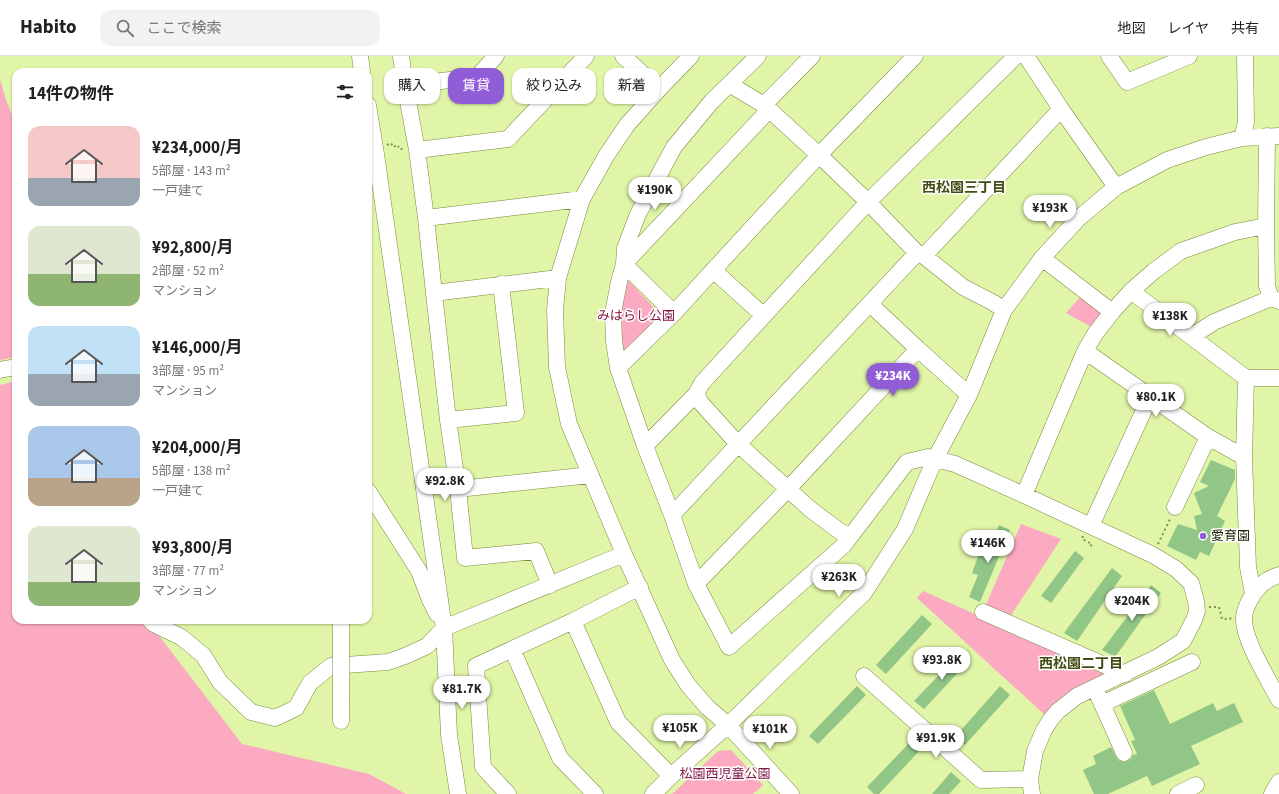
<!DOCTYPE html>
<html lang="ja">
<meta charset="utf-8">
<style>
body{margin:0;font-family:"Source Sans 3","Noto Sans JP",sans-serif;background:#f2f2f2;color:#222;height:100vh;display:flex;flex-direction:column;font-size:15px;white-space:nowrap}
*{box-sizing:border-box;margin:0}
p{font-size:13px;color:#767676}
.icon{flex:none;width:22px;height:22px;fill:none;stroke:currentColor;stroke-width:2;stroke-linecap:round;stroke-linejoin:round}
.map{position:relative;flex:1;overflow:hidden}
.side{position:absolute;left:12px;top:12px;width:360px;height:556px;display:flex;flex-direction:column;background:#fff;border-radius:12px;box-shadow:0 1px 3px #0004}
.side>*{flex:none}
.top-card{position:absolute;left:384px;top:12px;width:380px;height:36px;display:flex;gap:8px}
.price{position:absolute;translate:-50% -34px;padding:0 9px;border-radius:14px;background:#fff;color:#222;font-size:13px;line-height:26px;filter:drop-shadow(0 1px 2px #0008)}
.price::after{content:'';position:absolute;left:50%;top:24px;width:12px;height:9px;margin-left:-6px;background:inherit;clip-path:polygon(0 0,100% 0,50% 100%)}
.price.on{background:#905dd7;color:#fff}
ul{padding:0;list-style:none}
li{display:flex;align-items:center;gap:12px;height:100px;padding:0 16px}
li span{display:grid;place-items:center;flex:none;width:112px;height:80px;border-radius:12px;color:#555}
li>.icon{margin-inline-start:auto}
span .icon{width:48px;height:48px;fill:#fffc;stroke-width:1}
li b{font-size:17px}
h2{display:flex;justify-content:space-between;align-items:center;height:48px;padding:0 16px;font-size:17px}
.pill{padding:0 14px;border-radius:12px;background:#fff;box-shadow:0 1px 3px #0004;font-size:14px;line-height:36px}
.pill.on{background:#905dd7;color:#fff}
header{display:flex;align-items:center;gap:24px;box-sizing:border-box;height:56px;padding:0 20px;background:#fff;border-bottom:1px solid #e0e0e0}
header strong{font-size:19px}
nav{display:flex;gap:22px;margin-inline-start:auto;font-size:14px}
.search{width:280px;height:36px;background:#f2f2f2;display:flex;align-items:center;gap:10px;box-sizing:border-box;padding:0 14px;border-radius:12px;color:#767676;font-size:15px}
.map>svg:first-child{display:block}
.green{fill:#fca9c2}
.building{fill:#92c687}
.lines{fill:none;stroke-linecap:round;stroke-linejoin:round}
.minor-casing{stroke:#798a3f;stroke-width:17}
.path{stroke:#83925a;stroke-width:2;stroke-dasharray:2 3;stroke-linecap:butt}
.minor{stroke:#fff;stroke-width:16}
.minor-bridge-casing{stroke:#798a3f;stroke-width:17;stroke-linecap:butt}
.minor-bridge{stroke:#fff;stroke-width:16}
.poi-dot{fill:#905dd7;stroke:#fff;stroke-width:1.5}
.labels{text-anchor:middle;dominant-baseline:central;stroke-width:3;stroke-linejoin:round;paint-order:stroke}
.park-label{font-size:13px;fill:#841847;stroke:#fff}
.poi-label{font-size:13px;fill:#202707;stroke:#fff;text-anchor:start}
.neighbourhood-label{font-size:14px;font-weight:bold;fill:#424e14;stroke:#fff}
</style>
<header>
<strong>Habito</strong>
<div class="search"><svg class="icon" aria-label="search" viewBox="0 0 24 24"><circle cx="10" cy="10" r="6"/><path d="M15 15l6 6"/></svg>ここで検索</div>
<nav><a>地図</a><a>レイヤ</a><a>共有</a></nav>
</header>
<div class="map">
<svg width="1279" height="738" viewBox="0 0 1279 738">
<rect width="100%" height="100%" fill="#e0f5a7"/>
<!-- green -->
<path class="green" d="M0,23L5,41L16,69V301L0,304Z
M626,222L662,260L627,296L618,294V261Z
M1083,238L1107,256L1095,273L1066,257Z
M16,325V564H147L242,688L369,718L406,738H0V329Z
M1021,468L1061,483L1010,561L985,551Z
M923,535L1045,589L1107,618L1046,660L917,542Z
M731,694L763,729L753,738H672L718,695Z"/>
<!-- building -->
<path class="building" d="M1211,404L1235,414V423L1217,460L1225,465L1209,500L1200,496L1196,504L1167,490L1178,468L1197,474L1194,460L1202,458L1194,437L1209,430L1200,426Z
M999,469L1010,474L980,546L969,541L978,519L972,517L979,498L986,500Z
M1075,495L1084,502L1051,547L1041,540Z
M1112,512L1122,520L1077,585L1064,577Z
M1151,529L1161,537L1115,601L1102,594Z
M922,559L932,568L886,618L876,609Z
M961,596L970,604L924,653L914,645Z
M857,630L866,639L818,688L809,680Z
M1000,630L1010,639L965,689L955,681Z
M1154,634L1170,668L1213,647L1217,655L1234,647L1243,666L1191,690L1200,708L1152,730L1147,720L1108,738H1094L1083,714L1096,708L1093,700L1111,691L1118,704L1123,706L1128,705L1131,703L1133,699L1137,698L1131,685L1135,684L1120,650Z
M914,682L923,691L879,738H874L867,731Z
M951,716L961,725L949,738H932Z"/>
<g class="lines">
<!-- minor casing -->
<g class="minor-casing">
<path id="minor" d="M360,0L362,16
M401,0L405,29L477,21L496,0
M623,0L659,33
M691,0L659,33L627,69L606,100L582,143L558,222L555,254L557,311L569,368L624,498L672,604L688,629L707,651L728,669L791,738
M812,0L764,49L819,99L868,146L917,197L924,200L963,231L994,247L1004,254
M1016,0L868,146L702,327L696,338L701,347L738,388L810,453L838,474L850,481L907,406L928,401L955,408L1024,439L1153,499L1176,513L1191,527L1196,545L1197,555L1194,564L1183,585L1158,601L1077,640L1058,655L1051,663L1044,674L1035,695L1030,723L1032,738
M1109,0L1127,26L1189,0
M729,28L764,49
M405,29L417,94
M368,49L376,98L444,572L449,679L458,738
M1061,53L1116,131
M1267,80L1266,170L1267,230L1271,242L1279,245
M1242,82L1246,66L1245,0
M582,143L426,162L417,94L508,83L586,0
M426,162L434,237
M924,200L1061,53L1026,0
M1042,202L1112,256
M713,214L764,260
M501,228L516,357L448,364L434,237L558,222
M1131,235L1246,322H1279
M674,257L624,208L769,54
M1192,280L1214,266L1271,242
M918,293L969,339
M1085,295L1208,381L1244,401
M618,312L674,257L819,99L915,0
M0,314L16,311
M1246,322L1244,401L1248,511L1253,538
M696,338L645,390L672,459L917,197
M448,364L458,433
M645,390L618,312L614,285L613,257L619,226L624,208L625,192L638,158L674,91L712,45L758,0
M368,435L419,515L430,544L437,558
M1024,439L1085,295L1095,278L1112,256L1131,235L1154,215L1181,195L1235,176L1266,170
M1175,451L1208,381
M672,459L696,528
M1091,470L1150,341
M850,481L844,489L729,591L696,528L788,433L918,293L870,248
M1279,519C1267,523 1257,530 1251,542C1247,549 1244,555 1244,562C1243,584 1269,624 1279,644
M550,529L536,495L465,502L458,433L591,419
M983,556L1125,618
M150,564L154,568L181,581L203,599L220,626L251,656L275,662L296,652L310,627L331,610L388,606L405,600L427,590L444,572L624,498
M573,565L640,531
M512,593L560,702L595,738
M864,620L981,724L1030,723
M1098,639L1124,697
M341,643V665
M1102,648L1192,606
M508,738L483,711L476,610L573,565L618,666L671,720
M653,738L671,720L728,669L864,537L905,473L935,403L969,339L1004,254L1042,202L1079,162L1116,131L1167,104L1206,91L1242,82L1279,80
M1178,738L1196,729
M1272,738L1279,726"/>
</g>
<!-- path -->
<path class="path" d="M387,89L391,87L393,91L398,89L399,93H404
M1083,480L1082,483L1092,488L1090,491
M1158,488L1171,461
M1209,551H1219L1222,563H1230L1231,561"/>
<!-- minor -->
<use href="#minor" class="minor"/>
<!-- minor-bridge casing -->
<g class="minor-bridge-casing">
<path id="minor-bridge" d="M341,643V564"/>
</g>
<!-- minor-bridge -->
<use href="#minor-bridge" class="minor-bridge"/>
</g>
<!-- markers -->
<circle class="poi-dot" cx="1203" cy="480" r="4"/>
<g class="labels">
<!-- park labels -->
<g class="park-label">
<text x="636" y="260">みはらし公園</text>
<text x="725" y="718">松園西児童公園</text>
</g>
<!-- poi labels -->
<g class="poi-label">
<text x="1211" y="480">愛育園</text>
</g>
<!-- neighbourhood labels -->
<g class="neighbourhood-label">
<text x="964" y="132">西松園三丁目</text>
<text x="1081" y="608">西松園二丁目</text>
</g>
</g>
</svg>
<b class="price" style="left:655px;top:155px">¥190K</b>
<b class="price" style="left:1050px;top:173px">¥193K</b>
<b class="price" style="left:1170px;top:281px">¥138K</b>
<b class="price on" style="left:893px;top:341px">¥234K</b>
<b class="price" style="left:1156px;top:362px">¥80.1K</b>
<b class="price" style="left:445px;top:446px">¥92.8K</b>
<b class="price" style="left:988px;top:508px">¥146K</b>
<b class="price" style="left:839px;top:542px">¥263K</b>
<b class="price" style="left:1132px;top:566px">¥204K</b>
<b class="price" style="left:942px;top:625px">¥93.8K</b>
<b class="price" style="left:462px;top:654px">¥81.7K</b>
<b class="price" style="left:680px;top:693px">¥105K</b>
<b class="price" style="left:770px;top:694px">¥101K</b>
<b class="price" style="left:936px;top:703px">¥91.9K</b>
<div class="top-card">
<a class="pill">購入</a>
<a class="pill on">賃貸</a>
<a class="pill">絞り込み</a>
<a class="pill">新着</a>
</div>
<section class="side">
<h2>14件の物件<svg class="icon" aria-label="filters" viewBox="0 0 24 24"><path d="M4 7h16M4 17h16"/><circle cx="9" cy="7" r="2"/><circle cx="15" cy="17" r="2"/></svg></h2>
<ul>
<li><span style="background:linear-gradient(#f6c9c9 65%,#9aa5b1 0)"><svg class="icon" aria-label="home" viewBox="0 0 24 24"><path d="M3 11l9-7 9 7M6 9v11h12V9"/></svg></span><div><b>¥234,000/月</b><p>5部屋 · 143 m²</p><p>一戸建て</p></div></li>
<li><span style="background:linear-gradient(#dfe7d0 60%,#8fb573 0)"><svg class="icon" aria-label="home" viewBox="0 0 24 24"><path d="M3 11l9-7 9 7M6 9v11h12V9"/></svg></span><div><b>¥92,800/月</b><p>2部屋 · 52 m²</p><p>マンション</p></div></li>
<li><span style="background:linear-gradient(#bfe0f5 60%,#9aa5b1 0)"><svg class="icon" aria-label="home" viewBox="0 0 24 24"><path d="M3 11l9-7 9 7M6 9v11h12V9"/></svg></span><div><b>¥146,000/月</b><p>3部屋 · 95 m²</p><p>マンション</p></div></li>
<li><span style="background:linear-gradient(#a9c7e8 65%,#b9a48a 0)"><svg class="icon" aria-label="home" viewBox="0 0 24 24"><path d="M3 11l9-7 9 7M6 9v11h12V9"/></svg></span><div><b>¥204,000/月</b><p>5部屋 · 138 m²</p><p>一戸建て</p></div></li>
<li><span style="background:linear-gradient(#dfe7d0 70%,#8fb573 0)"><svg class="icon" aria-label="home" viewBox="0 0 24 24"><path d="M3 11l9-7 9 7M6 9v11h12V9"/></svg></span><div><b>¥93,800/月</b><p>3部屋 · 77 m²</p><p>マンション</p></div></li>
</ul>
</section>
</div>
